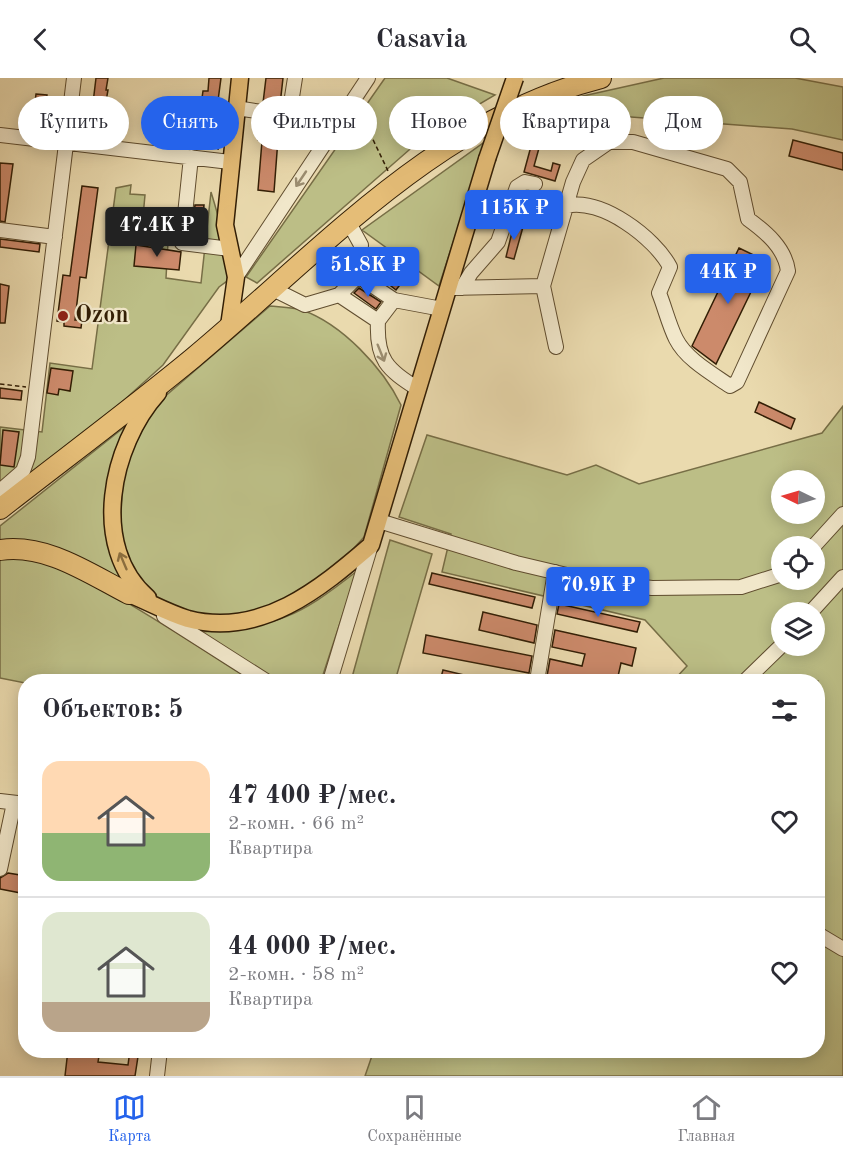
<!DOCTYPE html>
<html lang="ru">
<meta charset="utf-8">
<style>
body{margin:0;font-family:"Old Standard TT",serif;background:#f2f2f3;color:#2b2b33;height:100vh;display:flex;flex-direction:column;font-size:22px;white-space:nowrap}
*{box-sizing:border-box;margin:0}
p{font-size:20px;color:#7c7c81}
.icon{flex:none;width:33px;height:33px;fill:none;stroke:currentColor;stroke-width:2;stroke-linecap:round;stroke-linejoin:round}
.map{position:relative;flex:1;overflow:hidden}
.drawer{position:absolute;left:18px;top:596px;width:807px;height:384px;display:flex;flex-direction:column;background:#fff;border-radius:24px;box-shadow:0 3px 15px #0003}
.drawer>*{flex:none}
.banner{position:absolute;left:18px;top:18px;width:807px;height:54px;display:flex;gap:12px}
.needle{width:39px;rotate:275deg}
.buttons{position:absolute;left:771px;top:392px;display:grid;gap:12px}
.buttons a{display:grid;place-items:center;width:54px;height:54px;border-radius:50%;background:#fff;box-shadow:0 3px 15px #0003;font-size:30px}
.price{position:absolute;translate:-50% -51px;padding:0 14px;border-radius:6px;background:#2563eb;color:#fff;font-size:20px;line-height:39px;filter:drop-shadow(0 2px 3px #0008)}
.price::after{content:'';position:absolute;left:50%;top:36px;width:18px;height:14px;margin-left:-9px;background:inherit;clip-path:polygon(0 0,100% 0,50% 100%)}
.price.active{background:#222;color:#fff}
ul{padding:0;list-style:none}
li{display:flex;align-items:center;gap:18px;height:150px;padding:0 24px}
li+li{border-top:2px solid #e1e1e2}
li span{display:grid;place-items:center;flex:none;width:168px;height:120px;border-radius:18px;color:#555}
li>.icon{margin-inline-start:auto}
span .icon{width:72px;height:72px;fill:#fffc;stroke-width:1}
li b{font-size:26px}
h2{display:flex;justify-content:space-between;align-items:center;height:72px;padding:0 24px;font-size:26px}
.tag{padding:0 21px;border-radius:27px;background:#fff;box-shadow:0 3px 15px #0003;font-size:21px;line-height:54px}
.tag.active{background:#2563eb;color:#fff}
header{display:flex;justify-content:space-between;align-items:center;height:78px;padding:0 24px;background:#fff;font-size:27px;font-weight:700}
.menu{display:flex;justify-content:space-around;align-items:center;height:84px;border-top:2px solid #e1e1e2;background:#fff;font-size:16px;color:#7c7c81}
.menu a{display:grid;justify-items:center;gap:3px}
.menu .active{color:#2563eb}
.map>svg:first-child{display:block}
.green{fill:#bcbe86;stroke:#776e46;stroke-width:1.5;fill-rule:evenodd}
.building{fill:#cc8a6b;stroke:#321e05;stroke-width:1.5}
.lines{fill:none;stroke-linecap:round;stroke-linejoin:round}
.minor-casing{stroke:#604d2f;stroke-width:16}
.major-casing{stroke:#321e05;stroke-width:19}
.highway-casing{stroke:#321e05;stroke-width:22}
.path{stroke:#321e05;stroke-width:1.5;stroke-dasharray:4.5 3;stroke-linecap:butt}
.minor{stroke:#f1e7ca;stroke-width:14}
.major{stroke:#e5bd77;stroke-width:16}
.highway{stroke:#e5bd77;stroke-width:20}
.major-bridge-casing{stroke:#321e05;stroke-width:19;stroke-linecap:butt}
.major-bridge{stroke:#e5bd77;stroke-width:16}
.oneway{stroke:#9b8d71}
.oneway2{stroke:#8c6e3e}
.poi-dot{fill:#8f2418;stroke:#f1e7ca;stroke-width:2}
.labels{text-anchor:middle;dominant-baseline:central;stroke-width:4.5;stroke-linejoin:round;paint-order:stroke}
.poi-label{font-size:24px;font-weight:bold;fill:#321e05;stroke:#f1e7ca;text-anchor:start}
</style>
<header><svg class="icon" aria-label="back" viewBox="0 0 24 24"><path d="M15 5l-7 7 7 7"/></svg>Casavia<svg class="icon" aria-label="search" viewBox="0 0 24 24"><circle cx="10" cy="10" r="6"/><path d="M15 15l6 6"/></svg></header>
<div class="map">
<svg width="843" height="998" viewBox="0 0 843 998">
<rect width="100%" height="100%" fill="#eadaae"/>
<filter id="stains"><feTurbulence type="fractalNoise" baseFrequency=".00333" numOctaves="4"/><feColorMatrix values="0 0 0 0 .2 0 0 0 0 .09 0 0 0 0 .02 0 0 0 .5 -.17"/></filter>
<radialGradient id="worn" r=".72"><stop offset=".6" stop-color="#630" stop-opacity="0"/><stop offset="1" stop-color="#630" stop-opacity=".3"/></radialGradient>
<!-- green -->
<path class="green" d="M385,0H447L495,17L425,58L257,205L246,199Z
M664,0H795L843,9V62L792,51L591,36L522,51L523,41L574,20Z
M486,63L439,208L362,152Z
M131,107L130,116L145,117L141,160L168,164L166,200L201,205L211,114C220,144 229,172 227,203L219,209L163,287L82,360L0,422V349L42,354L50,285L92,291L116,110Z
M270,228C280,229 293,229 302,232C342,246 383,290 401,327L364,459L338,488L288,524L242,537L198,538L165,525L143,509L131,492L120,452L123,401L130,376L155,327Z
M843,328V998H365L374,972H818V603H673L687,588L645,542L442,494L451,456L399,439L427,357L567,397L596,387L639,406L822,355ZM782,402H814V435H782ZM782,468H814V501H782ZM782,534H814V567H782Z
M127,347L113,390L126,508L0,466V448Z
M390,462L432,476L395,603H351Z
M23,476C105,503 179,558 252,603H26L25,605L0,600V479Z
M357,493L321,603H275L202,554C278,548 297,540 357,493Z"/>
<!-- building -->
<path class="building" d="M96,0H108L106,12H108L101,52L90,50Z
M209,0H221L212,68L195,65L194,68H187L189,54H195L198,27H201L203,13H208Z
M266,0H283L280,27L263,25Z
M36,16L47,17L44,43L33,42Z
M259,44L276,45L275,61H278L274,114L258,112L262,63L258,62Z
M545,48L566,53L563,67L542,62Z
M533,61L541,63L534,88L551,93L553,85L560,87L555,103L524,94Z
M793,62L843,75V92L789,78Z
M0,85L13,86L5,144L0,143Z
M82,108L98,110L86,200L80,199L75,242H82L81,250L64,248V244L57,243L63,197L70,198Z
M195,127H204L201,158L192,157Z
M514,146L523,149L514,181L506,179Z
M0,161L40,166L39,174L0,169Z
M136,167L181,174L179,192L134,188Z
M739,170L766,183L716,286L692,268Z
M374,181L402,204L396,212L381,200L380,202L370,195L373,193L368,188Z
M0,206L9,208L5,245H0Z
M359,210L381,224L376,231L354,215Z
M51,290L73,293L70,313L59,311L58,317L47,315Z
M0,310L22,313L21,322L0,320Z
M759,324L795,341L791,351L755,334Z
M3,352L19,354L14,389L0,387Z
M432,495L535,519L532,530L429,506Z
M559,526L640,544L637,554L557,536Z
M483,534L537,547L534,565L479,552Z
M555,552L636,570L632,588L621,585L617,603H567L547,598L550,581L582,588L585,576L552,569Z
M426,557L532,578L529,595L423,575Z
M443,592L477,600V603H440Z
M8,795L26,798V816L0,811V800Z
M68,972H100L98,984L128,987L130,972H139L135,998H65Z"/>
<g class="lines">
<!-- minor casing -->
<g class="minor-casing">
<path id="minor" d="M236,30L289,38L295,0
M0,57L230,84
M191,79L182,165L230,171
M0,152L55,159
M358,198L394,222
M236,199L368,0
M543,208L556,269
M271,210L305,227L339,217L358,198L361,167L349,145
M449,210L543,208L573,104L583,82L609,64H633L727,91L740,104L748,141C766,154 785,170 788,193L737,304L730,308C711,295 686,281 676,261C669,247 665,230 659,215L670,189C655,160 601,119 566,128
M462,210L471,195L498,164L517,109L525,104L535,106
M339,217L378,243C376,282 387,291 418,311
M378,243L394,222L442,231
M0,413L23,393L28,379L74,0
M379,443L516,485L592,503L652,510L741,509L782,496
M814,468L843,436
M811,534L843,499
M164,538L266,603
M330,603L371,467
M537,603L555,494
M745,603L782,567
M0,723L26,726
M0,791L14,725
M818,856L843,871
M157,998L160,972"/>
</g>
<!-- major casing -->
<g class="major-casing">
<path id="major" d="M229,248L236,199L225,147L240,0
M129,516C149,524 168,535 188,541C261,560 320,511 371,467L487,81
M148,520C89,469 111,367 158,315"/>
</g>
<!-- highway casing -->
<g class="highway-casing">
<path id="highway" d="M0,431C64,381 130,332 193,280C319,175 437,41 601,0
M0,472C46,465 90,496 129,516"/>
</g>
<!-- path -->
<path class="path" d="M302,38L327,39
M353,43L366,47L389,95
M218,72L222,41
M0,306L26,309"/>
<!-- minor -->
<use href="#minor" class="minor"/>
<!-- major -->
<use href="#major" class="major"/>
<!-- highway -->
<use href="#highway" class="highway"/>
<!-- major-bridge casing -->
<g class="major-bridge-casing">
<path id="major-bridge" d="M487,81L515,0"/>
</g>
<!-- major-bridge -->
<use href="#major-bridge" class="major-bridge"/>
</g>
<!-- one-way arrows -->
<defs><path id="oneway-shaft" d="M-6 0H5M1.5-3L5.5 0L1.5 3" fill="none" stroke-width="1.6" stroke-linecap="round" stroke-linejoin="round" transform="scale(1.5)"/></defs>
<g class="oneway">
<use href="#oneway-shaft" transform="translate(301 101) rotate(124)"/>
<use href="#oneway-shaft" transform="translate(381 275) rotate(68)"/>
</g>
<use class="oneway2" href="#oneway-shaft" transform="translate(123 483) rotate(-113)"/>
<!-- markers -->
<circle class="poi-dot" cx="63" cy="238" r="6"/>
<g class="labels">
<!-- poi labels -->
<g class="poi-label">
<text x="75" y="238">Ozon</text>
</g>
</g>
<rect width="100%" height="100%" filter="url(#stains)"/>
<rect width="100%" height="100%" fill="url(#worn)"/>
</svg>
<div class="buttons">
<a><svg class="needle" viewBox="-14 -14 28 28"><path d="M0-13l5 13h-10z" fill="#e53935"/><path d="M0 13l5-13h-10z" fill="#7c7c81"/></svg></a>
<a><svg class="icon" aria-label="locate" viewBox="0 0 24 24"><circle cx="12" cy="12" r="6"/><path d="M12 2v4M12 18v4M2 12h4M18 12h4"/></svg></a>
<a><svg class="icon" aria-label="layers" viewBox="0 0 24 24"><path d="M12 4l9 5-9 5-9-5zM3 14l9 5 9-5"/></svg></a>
</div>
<b class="price" style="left:514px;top:163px">115K ₽</b>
<b class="price active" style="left:157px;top:180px">47.4K ₽</b>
<b class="price" style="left:368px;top:220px">51.8K ₽</b>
<b class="price" style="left:728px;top:227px">44K ₽</b>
<b class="price" style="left:598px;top:540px">70.9K ₽</b>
<div class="banner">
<a class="tag">Купить</a>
<a class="tag active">Снять</a>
<a class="tag">Фильтры</a>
<a class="tag">Новое</a>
<a class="tag">Квартира</a>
<a class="tag">Дом</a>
</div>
<section class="drawer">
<h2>Объектов: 5<svg class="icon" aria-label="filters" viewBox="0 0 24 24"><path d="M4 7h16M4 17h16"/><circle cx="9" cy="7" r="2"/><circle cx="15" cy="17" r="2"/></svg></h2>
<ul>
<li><span style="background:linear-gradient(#ffd9b3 60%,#8fb573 0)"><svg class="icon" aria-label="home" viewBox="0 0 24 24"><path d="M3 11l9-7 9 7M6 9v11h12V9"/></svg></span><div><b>47 400 ₽/мес.</b><p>2-комн. · 66 m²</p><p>Квартира</p></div><svg class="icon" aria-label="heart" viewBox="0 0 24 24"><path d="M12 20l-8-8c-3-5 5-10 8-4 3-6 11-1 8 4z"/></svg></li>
<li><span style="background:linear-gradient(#dfe7d0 75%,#b9a48a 0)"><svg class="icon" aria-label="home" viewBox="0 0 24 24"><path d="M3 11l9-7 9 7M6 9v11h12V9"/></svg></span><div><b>44 000 ₽/мес.</b><p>2-комн. · 58 m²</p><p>Квартира</p></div><svg class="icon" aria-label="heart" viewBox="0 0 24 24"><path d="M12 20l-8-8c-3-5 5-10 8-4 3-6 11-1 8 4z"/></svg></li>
</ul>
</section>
</div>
<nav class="menu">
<a class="active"><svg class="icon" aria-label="map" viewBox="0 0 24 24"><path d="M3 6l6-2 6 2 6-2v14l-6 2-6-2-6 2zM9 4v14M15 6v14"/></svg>Карта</a>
<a><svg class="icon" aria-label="saved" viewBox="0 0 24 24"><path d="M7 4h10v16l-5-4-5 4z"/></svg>Сохранённые</a>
<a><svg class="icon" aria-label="home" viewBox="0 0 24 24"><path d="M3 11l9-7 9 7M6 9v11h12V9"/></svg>Главная</a>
</nav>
